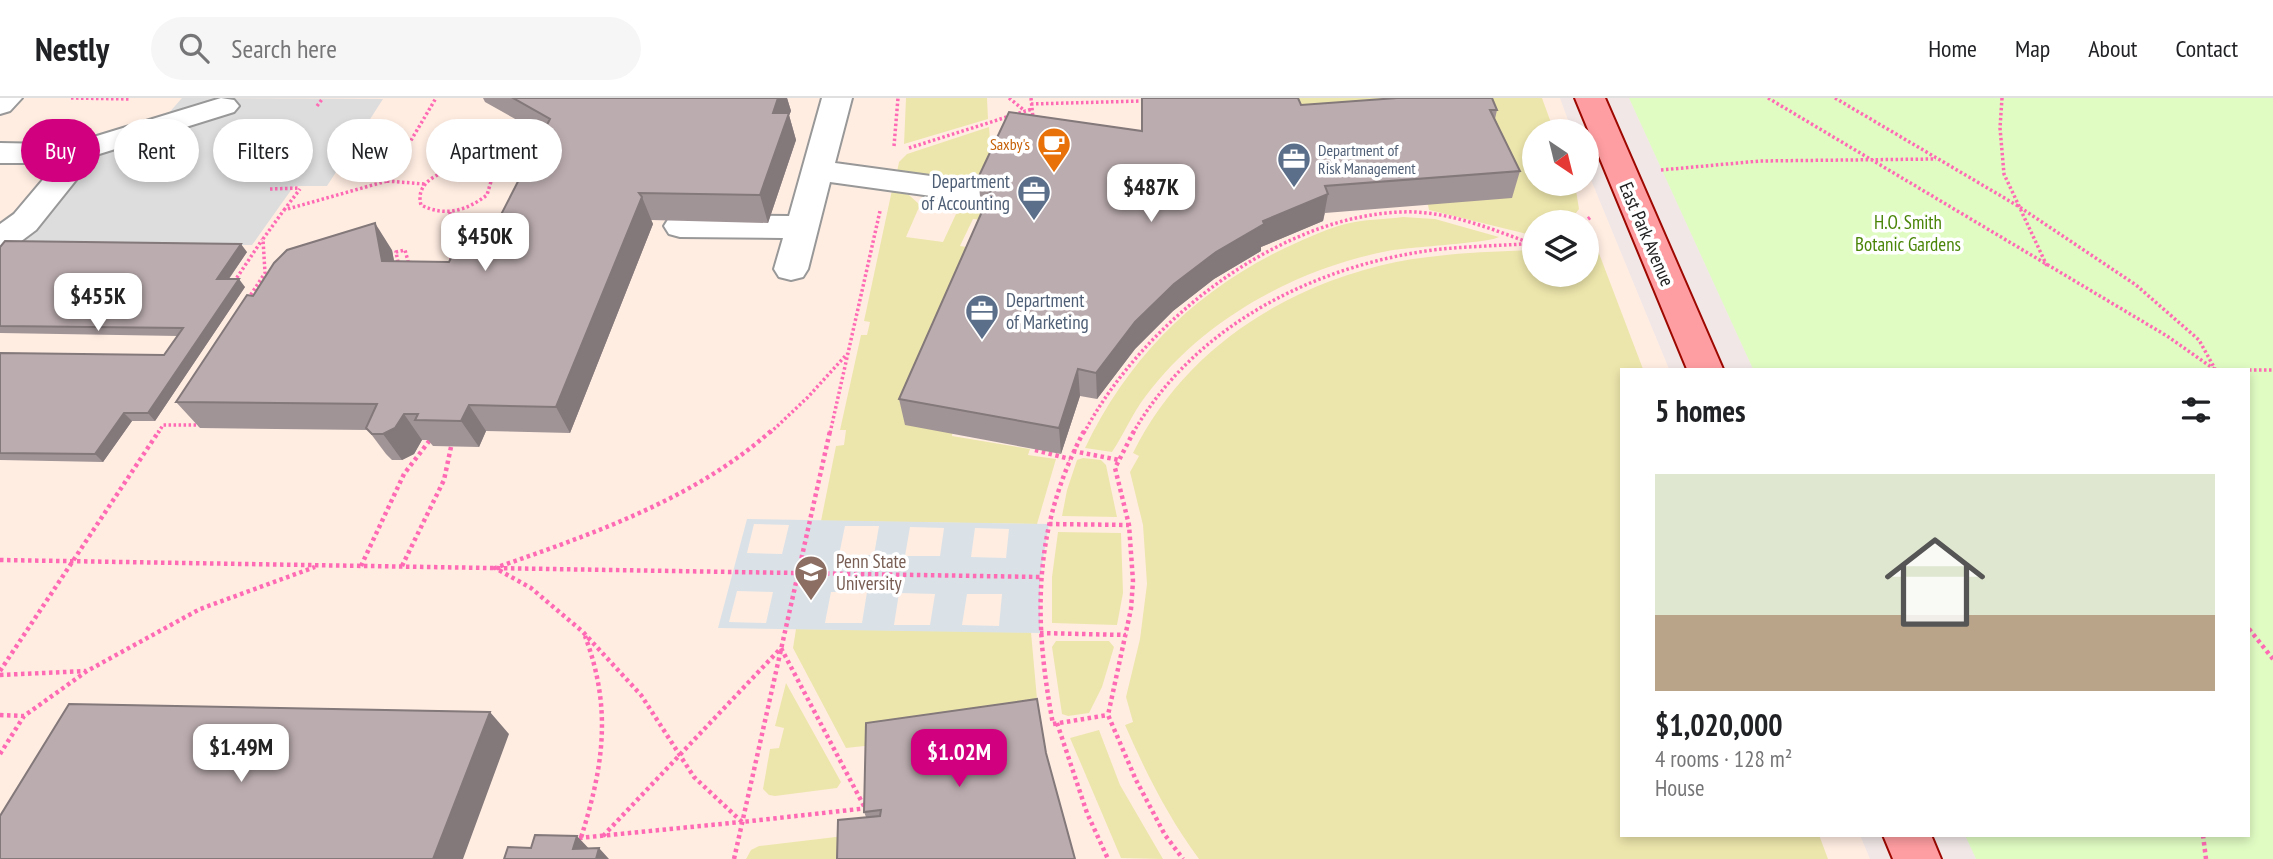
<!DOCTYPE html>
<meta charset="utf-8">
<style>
body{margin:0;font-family:"PT Sans Narrow",sans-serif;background:#f6f6f6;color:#202124;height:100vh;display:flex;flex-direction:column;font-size:26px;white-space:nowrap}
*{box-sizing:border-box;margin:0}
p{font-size:23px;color:#757577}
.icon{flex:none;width:38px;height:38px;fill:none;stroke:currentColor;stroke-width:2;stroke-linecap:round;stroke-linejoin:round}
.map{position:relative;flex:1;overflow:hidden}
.details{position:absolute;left:1620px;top:270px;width:630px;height:469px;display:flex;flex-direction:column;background:#fff;border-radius:0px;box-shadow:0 4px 10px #0003}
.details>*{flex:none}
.guide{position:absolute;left:21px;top:21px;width:665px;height:63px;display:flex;gap:14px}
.needle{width:46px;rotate:145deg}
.buttons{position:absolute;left:1522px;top:21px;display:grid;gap:14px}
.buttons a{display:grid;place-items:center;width:77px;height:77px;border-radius:50%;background:#fff;box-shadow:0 4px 10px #0003;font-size:35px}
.price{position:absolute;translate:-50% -60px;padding:0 16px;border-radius:14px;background:#fff;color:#222;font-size:23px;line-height:46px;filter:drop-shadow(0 2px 4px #0008)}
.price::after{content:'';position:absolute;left:50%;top:42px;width:21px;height:16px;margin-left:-10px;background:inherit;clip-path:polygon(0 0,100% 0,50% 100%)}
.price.on{background:#d1007f;color:#fff}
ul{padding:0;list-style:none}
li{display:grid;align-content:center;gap:14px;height:371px;padding:0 35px}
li+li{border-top:2px solid #e0e0e0}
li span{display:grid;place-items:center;height:217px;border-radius:0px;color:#555}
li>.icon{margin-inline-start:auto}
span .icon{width:126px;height:126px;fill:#fffc;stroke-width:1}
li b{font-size:30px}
h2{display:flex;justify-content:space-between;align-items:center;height:84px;padding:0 35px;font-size:30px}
.tag{padding:0 24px;border-radius:32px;background:#fff;box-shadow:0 4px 10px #0003;font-size:24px;line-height:63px}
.tag.on{background:#d1007f;color:#fff}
header{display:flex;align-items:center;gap:42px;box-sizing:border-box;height:98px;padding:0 35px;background:#fff;border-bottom:2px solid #e0e0e0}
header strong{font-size:33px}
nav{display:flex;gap:38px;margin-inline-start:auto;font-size:24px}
.search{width:490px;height:63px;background:#f6f6f6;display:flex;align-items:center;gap:18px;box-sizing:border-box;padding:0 24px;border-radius:38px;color:#757577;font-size:26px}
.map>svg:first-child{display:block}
.education{fill:#ffede2;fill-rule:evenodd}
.grass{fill:#ede6ac}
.park{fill:#e1fcc3}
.parking{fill:#ddd}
.plaza{fill:#dbe2e7;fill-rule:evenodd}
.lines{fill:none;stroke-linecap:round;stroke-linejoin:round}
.minor-casing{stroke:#989898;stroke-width:4}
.major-casing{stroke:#9d0900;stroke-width:4}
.path-far1{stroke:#ff6ab5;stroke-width:3.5;stroke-dasharray:2.5 2.5;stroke-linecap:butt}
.path{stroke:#ff6ab5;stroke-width:4.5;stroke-dasharray:3.5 3.5;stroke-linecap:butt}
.minor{fill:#fff;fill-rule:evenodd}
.major{fill:#ff9ea2;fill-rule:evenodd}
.wall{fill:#a19496}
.shaded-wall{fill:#83787a}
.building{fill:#bbacaf;stroke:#83787a;stroke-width:2}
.labels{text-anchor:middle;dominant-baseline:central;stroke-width:7;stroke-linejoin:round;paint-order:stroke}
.far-food-label{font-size:16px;fill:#c56008;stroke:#fff;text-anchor:end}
.far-service-label{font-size:16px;fill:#4e5e75;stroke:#fff;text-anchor:start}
.service-label{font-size:19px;fill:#4e5e75;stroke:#fff;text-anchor:end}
.park-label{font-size:19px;fill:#4a8508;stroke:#fff}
.street-label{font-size:19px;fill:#212121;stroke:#fff}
.education-label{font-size:19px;fill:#785e54;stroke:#fff;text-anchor:start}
</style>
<header>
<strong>Nestly</strong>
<div class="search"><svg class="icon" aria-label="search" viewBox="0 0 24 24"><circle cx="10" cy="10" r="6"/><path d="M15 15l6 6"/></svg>Search here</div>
<nav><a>Home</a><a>Map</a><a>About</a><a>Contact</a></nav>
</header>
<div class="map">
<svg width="2273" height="761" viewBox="0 0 2273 761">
<rect width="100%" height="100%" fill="#f1e7e7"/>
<!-- education -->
<path class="education" d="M0,0H1560L1572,33H1535V86H1587V72L1669,271H1622V737H1860L1870,761H0ZM1535,124H1587V177H1535Z"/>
<!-- grass -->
<path class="grass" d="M906,0H987L988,21L904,46Z
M1286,0H1542L1554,33H1535V86H1575L1579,111L1569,124H1535V138L1429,112L1428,107L1297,34Z
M989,29L990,42L1009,45L992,84L897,74L899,64L907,56Z
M892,92L909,97L920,107L906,139L943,144L956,116L980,110L981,107L999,109L993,123L973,121L960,148L981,151L952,338L1030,351L1028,357L1056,361L1037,426L821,423L836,348L844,347L846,332H840L861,237H867L870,224L864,223Z
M1403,119L1435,121L1499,139C1489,145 1408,149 1388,153C1295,171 1202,222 1145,299C1132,316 1124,336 1112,354L1085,350C1128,260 1195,193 1285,150C1307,140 1332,128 1355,124C1371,121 1388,121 1403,119Z
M1587,133L1592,137L1643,271H1622V737H1819L1828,761H1199C1168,719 1146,675 1125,627L1133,624L1126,599L1140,541L1147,486L1143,427L1130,374L1139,358L1133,355C1184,251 1286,187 1396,164C1442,155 1488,154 1535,152V177H1587Z
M1083,360L1101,362L1106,367L1117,419L1062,418L1067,392L1077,362Z
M1058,434L1121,435L1123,495L1117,527L1052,525V479Z
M796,531L1031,534L1037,601L874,647L846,650L793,550Z
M1056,543H1109L1114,549L1102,589L1089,615L1068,618L1062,616L1052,549Z
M786,585L841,684L837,690L775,698L769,697L763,691L770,651L779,650L784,630L775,628Z
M1099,632L1120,687L1163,761L1121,760L1070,640Z
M844,738L847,761H746L751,752L759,748Z"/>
<!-- park -->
<path class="park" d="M1629,0H2273V761H1976L1965,737H2249V271H1753Z"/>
<!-- parking -->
<path class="parking" d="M182,0L383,1L327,88H294L252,147H0V142L86,50L160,25Z"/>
<!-- plaza -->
<path class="plaza" d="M747,421L1049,426L1040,479V535L718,530ZM754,426L789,427L782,456L747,455ZM845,428H879L874,457H839ZM910,429L944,430L940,458H905ZM975,430L1009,431L1006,460L971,459ZM737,493L773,494L766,525L729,524ZM831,494H867L862,525H825ZM899,495L935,496L930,527H894ZM967,496H1002L999,528L962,527Z"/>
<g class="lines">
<!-- minor casing -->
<g class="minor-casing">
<path id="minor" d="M0,0H22L10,13L0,16Z
M221,0L234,2L239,8L234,14L96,57L36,132L12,150L0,153V126L14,116L57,65H0V45L50,46L87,41Z
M822,0H852L835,65L982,85L993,88L998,95L993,102L982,105L830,84L808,171L803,179L791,182L779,179L774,171L783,140L680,139L669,136L664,128L669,120L680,117L789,118Z"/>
</g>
<!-- major casing -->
<g class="major-casing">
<path id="major" d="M1575,0H1605L1723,271H1687Z
M1883,737H1931L1941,761H1893Z"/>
</g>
<!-- path-far1 -->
<path class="path-far1" d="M71,0L129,1
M1009,0L1025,13
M1031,0L1033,20
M1768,0L2167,238L2214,271
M1835,0L2018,108L2136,187L2199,242L2215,271
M2002,0L2000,30L2004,76L2047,168
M1031,6L1142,3
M317,8L323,0
M894,48L898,0
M909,50L1032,11
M464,69L477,70L492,80L487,97C466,113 445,119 421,107C414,82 445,72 464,69Z
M1661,72L1760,63L1936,61
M387,83L424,86
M270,91L300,90
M284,112L300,91
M450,114L451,162
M1584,124L1592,118
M399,169L396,154L405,152L409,167
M234,184L262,142
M248,201L265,175L263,141L284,112L387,83L436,0
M2249,272H2273
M158,335L163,327H201
M770,335L808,299L847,256
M830,335L880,113
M1084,335C1141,227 1275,119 1401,114C1445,112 1489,130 1530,145
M1133,335C1195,227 1314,168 1433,152C1467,148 1501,148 1535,145"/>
<!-- path -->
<path class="path" d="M771,333C693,402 592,436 495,470L531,490L583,534L641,597L694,679L742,724L868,710
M1084,333C1033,430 1033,520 1053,626L1108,617
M1134,333L1115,370L1129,427L1133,483L1131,511L1108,617L1136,682L1165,737L1183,761
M1035,352L1070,361
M1073,353L1119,362
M1049,426L1129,427
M0,462L1040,479
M361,468L404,376L430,342
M402,468L444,382L451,349
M2249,531L2273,561
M1040,535L1126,537
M0,573L159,333
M0,577L86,573
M0,617L24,618L87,573L200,511L315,469
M1057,625L1087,715L1108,761
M0,656L24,618
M2203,737L2206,761
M603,738L781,550L865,710
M579,740L741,724
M579,746C603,671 613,613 585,538
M734,761L830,333"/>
<!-- minor -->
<use href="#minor" class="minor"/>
<!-- major -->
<use href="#major" class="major"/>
</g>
<!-- wall -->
<path class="wall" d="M483,0H787L791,13L789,17L796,42L768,125L651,122L653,126L570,335L486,333L479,349L433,348L428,342H422L414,356L402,362H392L386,356L368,332L200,330L176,304L253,198L392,152L394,163L449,164L486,146L542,36L485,4Z
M1301,7L1497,12L1495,21L1520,73L1512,100L1325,115L1323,123L1261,149V153L1214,181L1173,213L1135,251L1097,301L1080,298L1061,356L905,327L899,301L985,107H981L978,80L1142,33Z
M0,149L247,154L229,181L245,189L155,323H132L103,364L0,362V255L164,257L178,238L0,235Z
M1046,655L1075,761L866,719L864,714Z"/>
<!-- shaded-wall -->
<path class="shaded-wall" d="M778,0H787L791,13L789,17L796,42L768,125L760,97L773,15Z
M1328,96L1323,123L1261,149V153L1214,181L1173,213L1135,251L1097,301L1096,275L1135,224L1174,186L1216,154L1263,123Z
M642,99L653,126L570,335L556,309Z
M375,125L392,152L399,190L382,163Z
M241,146L247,154L223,189L217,181Z
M239,181L245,189L155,323L148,315Z
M1078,271L1080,298L1061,356L1059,330Z
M469,307L486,333L479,349L461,323Z
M124,315L132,323L103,364L95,356Z
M404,316L422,342L414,356L402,362L383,336Z
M490,614L509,636L463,761H433Z
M577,738L596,758L573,751Z
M599,750L609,761H596Z"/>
<!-- building -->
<path class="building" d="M513,0H778L773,15H789L760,97L639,95L642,99L556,309L469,307L461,323L415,322L418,316H404L395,330L383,336H372L366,330L377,306L176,304L247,197L253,198L274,165L287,152L375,125L382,163L449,164L458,146H486L550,21Z
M1142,0H1298L1301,7L1397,0H1492L1497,12H1490L1520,73L1325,88L1328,96L1263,123L1264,126L1216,154L1174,186L1135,224L1096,275L1078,271L1059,330L899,301L996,82L978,80L1009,14L1142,33Z
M5,143L241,146L217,181H239L148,315H124L95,356L0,355V255L164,257L183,230L0,228V149Z
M1037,601L1046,655L1075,761H837L838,722L880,718L881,712L864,714L866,625Z
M69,606L490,614L433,761H0V718Z
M535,737L577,738L573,751L599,750L596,761H504L508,749L531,750Z"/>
<!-- icons -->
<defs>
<g id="cafe-pin" transform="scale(1.75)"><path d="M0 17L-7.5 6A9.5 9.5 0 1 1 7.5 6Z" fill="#e8710a" stroke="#fff"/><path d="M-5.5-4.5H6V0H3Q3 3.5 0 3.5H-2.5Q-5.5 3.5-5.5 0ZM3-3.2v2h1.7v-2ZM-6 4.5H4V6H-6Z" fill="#fff"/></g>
<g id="office-pin" transform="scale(1.75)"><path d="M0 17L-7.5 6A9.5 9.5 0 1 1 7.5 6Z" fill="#5c6f8a" stroke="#fff"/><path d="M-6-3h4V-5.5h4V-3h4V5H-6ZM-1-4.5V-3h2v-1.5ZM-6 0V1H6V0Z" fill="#fff"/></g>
<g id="university-pin" transform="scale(1.75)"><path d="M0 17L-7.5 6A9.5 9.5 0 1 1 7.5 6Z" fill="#8d6e63" stroke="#fff"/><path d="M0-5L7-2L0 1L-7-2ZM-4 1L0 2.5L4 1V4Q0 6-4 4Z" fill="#fff"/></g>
</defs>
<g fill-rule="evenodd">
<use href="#cafe-pin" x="1054" y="46"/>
<use href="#office-pin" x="1294" y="61"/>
<use href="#office-pin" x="1034" y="94"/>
<use href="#office-pin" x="982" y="213"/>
<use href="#university-pin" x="811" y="474"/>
</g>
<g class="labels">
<!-- far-food labels -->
<g class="far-food-label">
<text x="1030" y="46">Saxby's</text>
</g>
<!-- far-service labels -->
<g class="far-service-label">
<text x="1318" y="52">Department of<tspan x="1318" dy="18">Risk Management</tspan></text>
</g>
<!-- service labels -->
<g class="service-label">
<text x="1010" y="83">Department<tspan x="1010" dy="22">of Accounting</tspan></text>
<text x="1006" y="202" text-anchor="start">Department<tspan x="1006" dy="22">of Marketing</tspan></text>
</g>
<!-- park labels -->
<g class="park-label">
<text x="1908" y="124">H.O. Smith<tspan x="1908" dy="22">Botanic Gardens</tspan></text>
</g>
<!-- street labels -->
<g class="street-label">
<text transform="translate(1647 136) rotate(67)">East Park Avenue</text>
</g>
<!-- education labels -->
<g class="education-label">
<text x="836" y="463">Penn State<tspan x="836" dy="22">University</tspan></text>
</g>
</g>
</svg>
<div class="buttons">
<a><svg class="needle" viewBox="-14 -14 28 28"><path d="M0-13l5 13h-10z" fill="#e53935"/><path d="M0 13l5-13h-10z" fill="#757577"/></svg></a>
<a><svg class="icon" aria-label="layers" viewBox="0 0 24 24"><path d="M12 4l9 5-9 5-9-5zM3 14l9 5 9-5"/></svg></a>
</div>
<b class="price" style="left:1151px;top:126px">$487K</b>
<b class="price" style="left:485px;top:175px">$450K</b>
<b class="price" style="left:98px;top:235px">$455K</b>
<b class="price" style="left:241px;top:686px">$1.49M</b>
<b class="price on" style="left:959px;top:691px">$1.02M</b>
<div class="guide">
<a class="tag on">Buy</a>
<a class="tag">Rent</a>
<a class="tag">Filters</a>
<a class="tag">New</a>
<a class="tag">Apartment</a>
</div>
<section class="details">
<h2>5 homes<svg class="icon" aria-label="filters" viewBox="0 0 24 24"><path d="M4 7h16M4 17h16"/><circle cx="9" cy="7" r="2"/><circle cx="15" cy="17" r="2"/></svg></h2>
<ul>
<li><span style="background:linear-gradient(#dfe7d0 65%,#b9a48a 0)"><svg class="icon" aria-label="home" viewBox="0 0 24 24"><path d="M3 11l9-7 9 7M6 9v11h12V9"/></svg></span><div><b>$1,020,000</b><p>4 rooms · 128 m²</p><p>House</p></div></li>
</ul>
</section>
</div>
